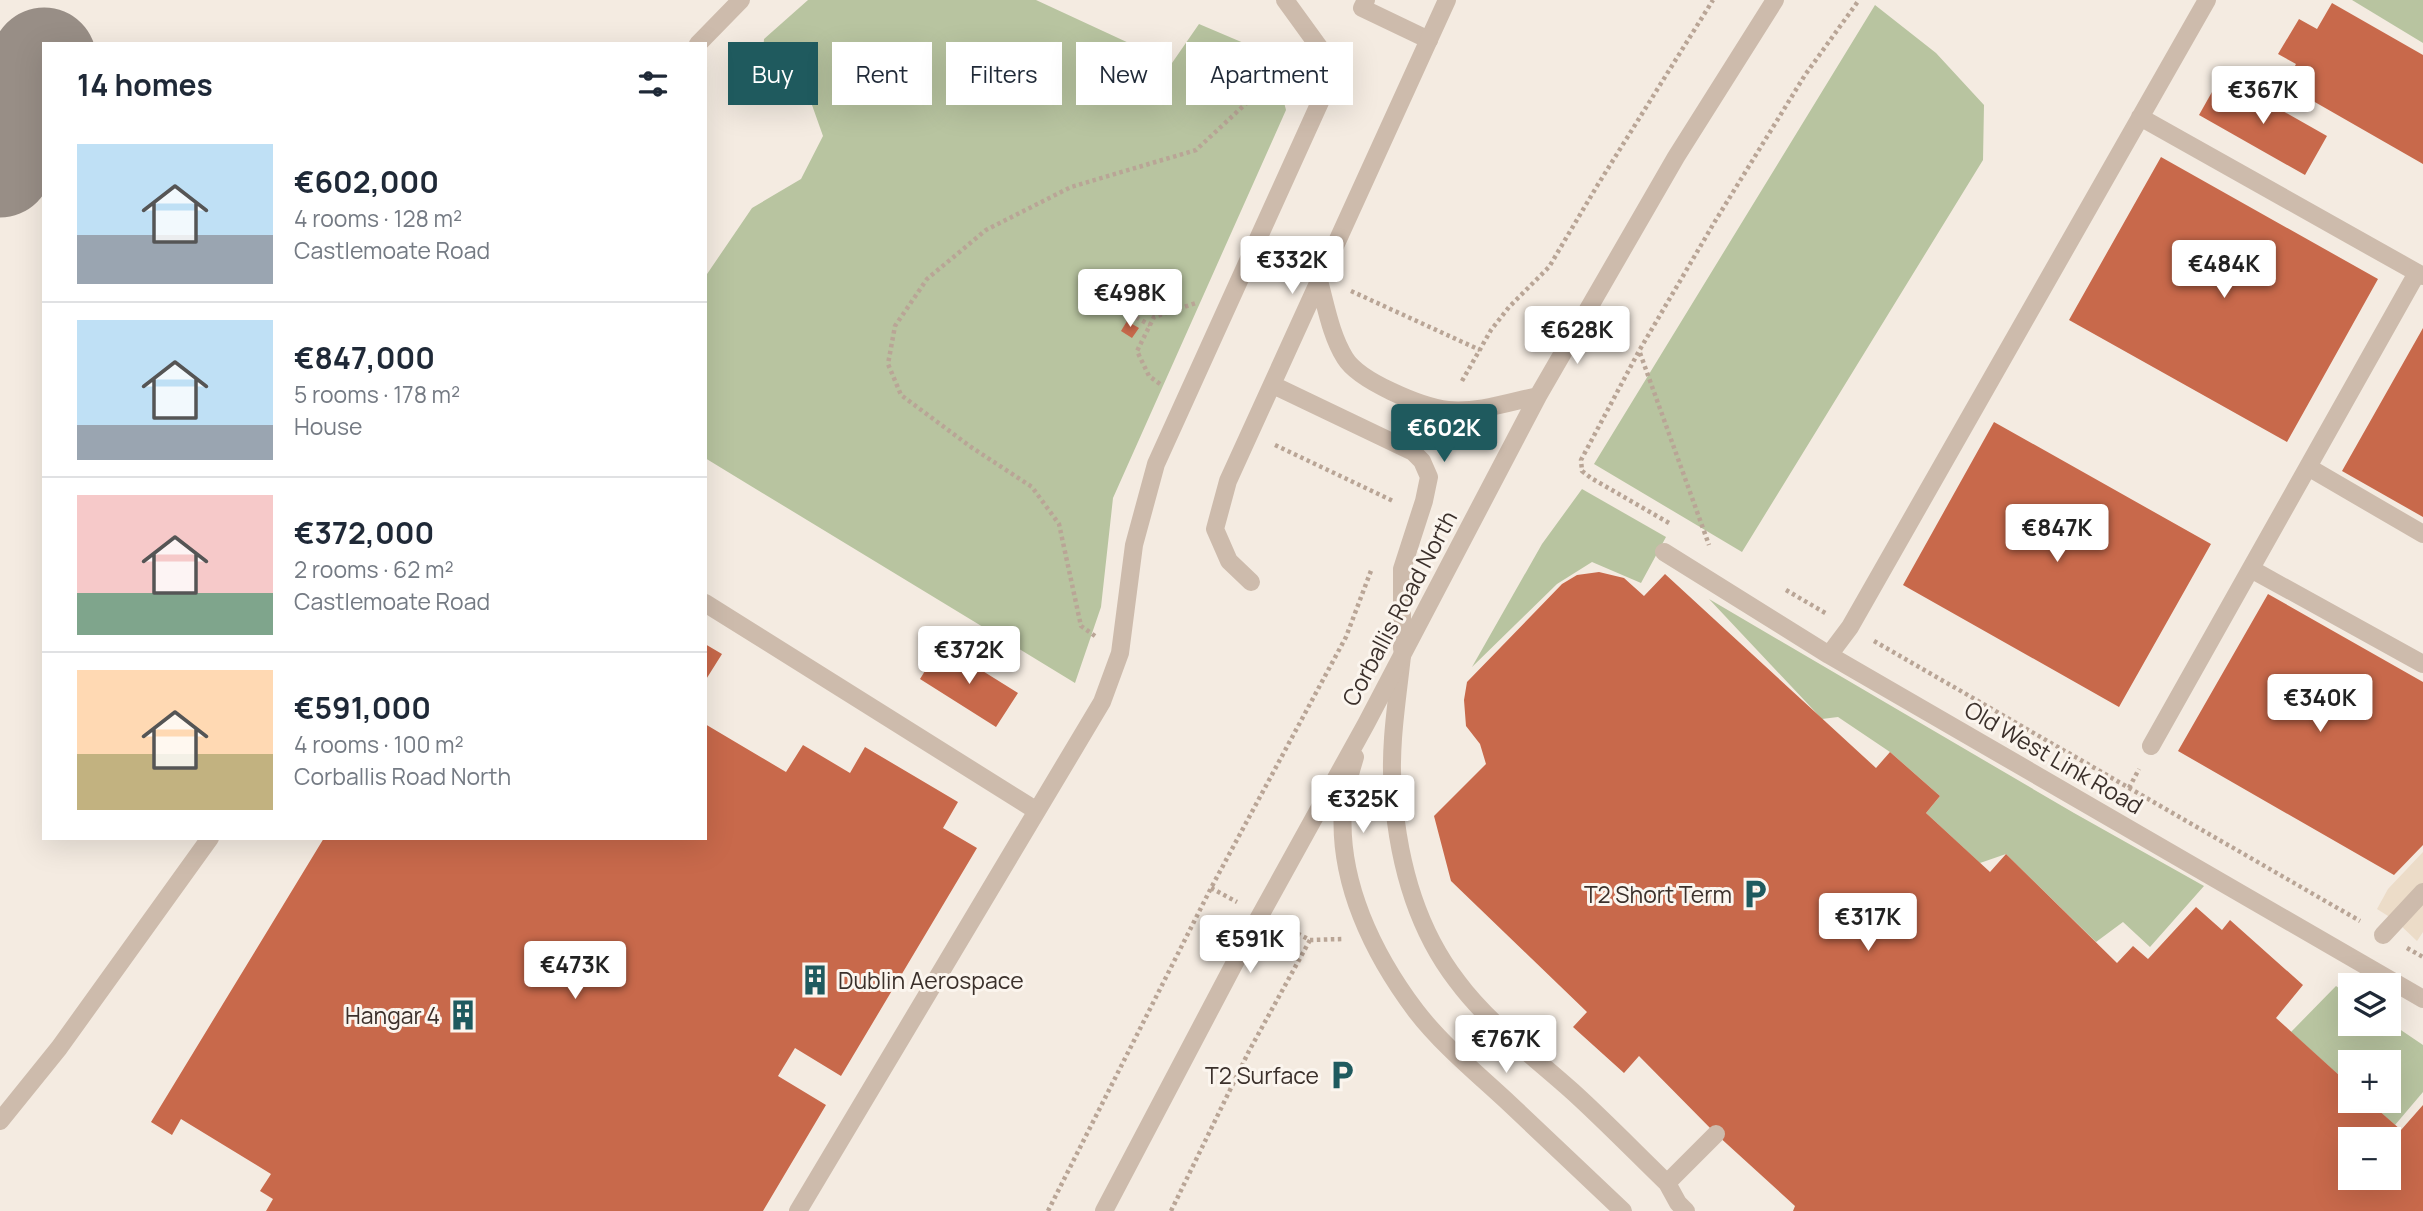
<!DOCTYPE html>
<meta charset="utf-8">
<style>
body{margin:0;font-family:Manrope,sans-serif;background:#f2f2f3;color:#1f2937;height:100vh;display:flex;flex-direction:column;font-size:26px;white-space:nowrap}
*{box-sizing:border-box;margin:0}
p{font-size:23px;color:#747a83}
.icon{flex:none;width:38px;height:38px;fill:none;stroke:currentColor;stroke-width:2;stroke-linecap:round;stroke-linejoin:round}
.map{position:relative;flex:1;overflow:hidden}
.sheet{position:absolute;left:42px;top:42px;width:665px;height:798px;display:flex;flex-direction:column;background:#fff;border-radius:0px;box-shadow:0 7px 28px #0002}
.sheet>*{flex:none}
.hud{position:absolute;left:728px;top:42px;width:665px;height:63px;display:flex;gap:14px}
.buttons{position:absolute;left:2338px;top:973px;display:grid;gap:14px}
.buttons a{display:grid;place-items:center;width:63px;height:63px;border-radius:0px;background:#fff;box-shadow:0 7px 28px #0002;font-size:35px}
.price{position:absolute;translate:-50% -60px;padding:0 16px;border-radius:7px;background:#fff;color:#222;font-size:23px;line-height:46px;filter:drop-shadow(0 2px 4px #0008)}
.price::after{content:'';position:absolute;left:50%;top:42px;width:21px;height:16px;margin-left:-10px;background:inherit;clip-path:polygon(0 0,100% 0,50% 100%)}
.price.active{background:#1f5a5e;color:#fff}
ul{padding:0;list-style:none}
li{display:flex;align-items:center;gap:21px;height:175px;padding:0 35px}
li+li{border-top:2px solid #e0e1e3}
li span{display:grid;place-items:center;flex:none;width:196px;height:140px;border-radius:0px;color:#555}
li>.icon{margin-inline-start:auto}
span .icon{width:84px;height:84px;fill:#fffc;stroke-width:1}
li b{font-size:30px}
h2{display:flex;justify-content:space-between;align-items:center;height:84px;padding:0 35px;font-size:30px}
.tag{padding:0 24px;border-radius:0px;background:#fff;box-shadow:0 7px 28px #0002;font-size:24px;line-height:63px}
.tag.active{background:#1f5a5e;color:#fff}
.map>svg:first-child{display:block}
.green{fill:#b8c4a0}
.plaza{fill:#ecdcc8}
.lines{fill:none;stroke-linecap:round;stroke-linejoin:round}
.taxiway{stroke:#988e86;stroke-width:105}
.building{fill:#c8694b;fill-rule:evenodd}
.path{stroke:#b9a596;stroke-width:4.5;stroke-dasharray:3.5 3.5;stroke-linecap:butt}
.lane{stroke:#cdbbac;stroke-width:18}
.street{stroke:#cdbbac;stroke-width:18}
.labels{text-anchor:middle;dominant-baseline:central;stroke-width:6;stroke-linejoin:round;paint-order:stroke}
.street-label{font-size:23px;fill:#3b302b;stroke:#fbf5ee}
.poi-label{font-size:23px;fill:#3b302b;stroke:#fbf5ee;text-anchor:end}
</style>
<div class="map">
<svg width="2423" height="1211" viewBox="0 0 2423 1211">
<rect width="100%" height="100%" fill="#f4ebe1"/>
<!-- green -->
<path class="green" d="M808,0H1036L1172,63L1199,24L1272,55L1286,110L1113,498L1101,607L1075,683L705,458V277L752,208L801,179L823,136L807,91L762,66L764,39Z
M2352,0H2423V43Z
M1875,5L1936,53L1984,105L1983,160L1742,552L1594,464Z
M1582,489L1666,537L1641,583L1592,562L1557,584L1472,667L1542,544Z
M1709,599L2074,813L2204,886L2150,947L2123,922L2096,942L2006,854L1980,863L1926,813L1940,796L1890,752L1838,717L1822,719Z
M2336,986L2350,996V1024H2389V1022L2423,1045V1092L2395,1125L2368,1101H2389V1062H2350V1085L2291,1032Z"/>
<!-- plaza -->
<path class="plaza" d="M2423,852V932L2417,941L2396,921L2377,909L2388,889Z"/>
<g class="lines">
<!-- taxiway -->
<path class="taxiway" d="M0,165L44,60"/>
</g>
<!-- building -->
<path class="building" d="M2332,3L2423,55V164L2285,85L2296,64L2278,54L2299,19L2317,29Z
M2221,76L2327,136L2305,175L2199,115Z
M2161,157L2378,279L2287,442L2069,320Z
M1127,321L1139,328L1132,338L1121,331Z
M2423,328V517L2342,471Z
M1994,422L2211,544L2119,707L1903,585Z
M1599,572L1624,578L1644,596L1665,574L1876,768L1890,752L1940,796L1926,813L1990,872L2006,854L2117,963L2133,946L2148,959L2196,907L2222,930L2230,920L2303,985L2276,1018L2350,1085V1101H2368L2401,1130L2423,1105V1211H1793L1795,1206L1716,1134L1639,1056L1624,1073L1573,1027L1587,1012L1451,881L1434,816L1486,764L1480,744L1466,726L1464,700L1467,682L1562,584L1577,575ZM2350,1139H2389V1178H2350Z
M2268,594L2423,682V845L2394,875L2178,751Z
M705,644L722,654L705,681Z
M941,645L1018,693L996,727L920,679Z
M705,724L786,772L803,745L850,773L865,747L958,802L943,828L977,848L841,1076L795,1048L778,1076L826,1105L763,1211H266L273,1199L260,1191L271,1174L181,1119L172,1135L151,1122L324,838H705Z"/>
<g class="lines">
<!-- path -->
<path class="path" d="M1351,291L1480,350
M1130,314L1150,325
M1640,353L1709,545
M1462,381L1491,330L1509,307L1549,267L1597,186L1713,0
M1160,384L1149,376L1137,351L1154,317L1196,303
M1275,445L1393,501
M1669,523L1591,478L1582,471L1581,460L1639,351L1714,223L1805,75L1859,0
M1786,590L1827,614
M1095,636L1081,626L1059,524L1032,487L971,447L901,395L888,364L895,326L927,279L986,230L1071,187L1196,150L1253,97L1283,43
M1874,641L2360,921
M2129,788L2139,769
M1211,888L1237,902
M1285,927L1310,940L1343,939
M2407,948L2423,957
M1048,1211L1211,888L1346,637L1372,568
M1171,1211L1249,1051L1310,940"/>
<!-- lane -->
<path class="lane" d="M1366,0L1362,8L1429,40
M698,44L741,0
M2140,117L2423,276
M1664,552L1829,655L2423,999
M705,603L1037,811
M1829,655L1850,627L2207,0
M1402,656C1397,701 1389,748 1393,793C1398,859 1416,928 1457,981C1488,1023 1533,1056 1572,1091C1604,1120 1635,1152 1667,1183L1716,1134
M0,1121L59,1048L210,838
M1667,1183L1678,1203L1686,1211
M798,1211L1102,702L1120,653L1134,545L1156,464L1335,69L1285,0"/>
<!-- street -->
<path class="street" d="M1319,281C1326,306 1331,336 1345,358C1359,381 1421,407 1448,410C1477,413 1510,402 1538,396
M1273,385L1413,452L1422,461L1429,477L1424,501L1402,569V649
M2308,467L2423,534
M2251,569L2423,664
M1251,582L1229,561L1215,529L1228,481L1447,0
M2151,746L2417,273
M1355,757C1350,774 1344,792 1343,809C1338,882 1373,954 1416,1011C1443,1046 1479,1075 1511,1105C1548,1140 1586,1176 1623,1211
M2383,935L2423,892
M1104,1211L1251,932L1366,724L1538,396L1676,157L1775,0"/>
</g>
<!-- icons -->
<defs>
<g id="parking-bare" transform="scale(2.415)"><path d="M-3.5-5.5H1a3.5 3.5 0 0 1 0 7H-1V5.5H-3.5ZM-1-3.4V-.6H.8a1.4 1.4 0 0 0 0-2.8Z" fill="#1f5a5e" stroke="#fbf5ee" stroke-width="2.5" paint-order="stroke"/></g>
<g id="building-bare" transform="scale(2.415)"><path d="M-4-6H4V6H1V3H-1V6H-4ZM-2.5-4.3h1.7v1.8h-1.7ZM.8-4.3h1.7v1.8H.8ZM-2.5-1h1.7V.8h-1.7ZM.8-1h1.7V.8H.8Z" fill="#1f5a5e" stroke="#fbf5ee" stroke-width="2.5" paint-order="stroke"/></g>
</defs>
<g fill-rule="evenodd">
<use href="#parking-bare" x="1755" y="894"/>
<use href="#building-bare" x="815" y="980"/>
<use href="#building-bare" x="463" y="1015"/>
<use href="#parking-bare" x="1342" y="1075"/>
</g>
<g class="labels">
<!-- street labels -->
<g class="street-label">
<text transform="translate(1399 608) rotate(-62)">Corballis Road North</text>
<text transform="translate(2054 757) rotate(30)">Old West Link Road</text>
</g>
<!-- poi labels -->
<g class="poi-label">
<text x="1732" y="894">T2 Short Term</text>
<text x="838" y="980" text-anchor="start">Dublin Aerospace</text>
<text x="440" y="1015">Hangar 4</text>
<text x="1319" y="1075">T2 Surface</text>
</g>
</g>
</svg>
<div class="buttons">
<a><svg class="icon" aria-label="layers" viewBox="0 0 24 24"><path d="M12 4l9 5-9 5-9-5zM3 14l9 5 9-5"/></svg></a>
<a>+</a>
<a>−</a>
</div>
<b class="price" style="left:2263px;top:126px">€367K</b>
<b class="price" style="left:1292px;top:296px">€332K</b>
<b class="price" style="left:2224px;top:300px">€484K</b>
<b class="price" style="left:1130px;top:329px">€498K</b>
<b class="price" style="left:1577px;top:366px">€628K</b>
<b class="price active" style="left:1444px;top:464px">€602K</b>
<b class="price" style="left:2057px;top:564px">€847K</b>
<b class="price" style="left:969px;top:686px">€372K</b>
<b class="price" style="left:2320px;top:734px">€340K</b>
<b class="price" style="left:1363px;top:835px">€325K</b>
<b class="price" style="left:1868px;top:953px">€317K</b>
<b class="price" style="left:1250px;top:975px">€591K</b>
<b class="price" style="left:575px;top:1001px">€473K</b>
<b class="price" style="left:1506px;top:1075px">€767K</b>
<div class="hud">
<a class="tag active">Buy</a>
<a class="tag">Rent</a>
<a class="tag">Filters</a>
<a class="tag">New</a>
<a class="tag">Apartment</a>
</div>
<section class="sheet">
<h2>14 homes<svg class="icon" aria-label="filters" viewBox="0 0 24 24"><path d="M4 7h16M4 17h16"/><circle cx="9" cy="7" r="2"/><circle cx="15" cy="17" r="2"/></svg></h2>
<ul>
<li><span style="background:linear-gradient(#bfe0f5 65%,#9aa5b1 0)"><svg class="icon" aria-label="home" viewBox="0 0 24 24"><path d="M3 11l9-7 9 7M6 9v11h12V9"/></svg></span><div><b>€602,000</b><p>4 rooms · 128 m²</p><p>Castlemoate Road</p></div></li>
<li><span style="background:linear-gradient(#bfe0f5 75%,#9aa5b1 0)"><svg class="icon" aria-label="home" viewBox="0 0 24 24"><path d="M3 11l9-7 9 7M6 9v11h12V9"/></svg></span><div><b>€847,000</b><p>5 rooms · 178 m²</p><p>House</p></div></li>
<li><span style="background:linear-gradient(#f6c9c9 70%,#7fa58c 0)"><svg class="icon" aria-label="home" viewBox="0 0 24 24"><path d="M3 11l9-7 9 7M6 9v11h12V9"/></svg></span><div><b>€372,000</b><p>2 rooms · 62 m²</p><p>Castlemoate Road</p></div></li>
<li><span style="background:linear-gradient(#ffd9b3 60%,#c2b280 0)"><svg class="icon" aria-label="home" viewBox="0 0 24 24"><path d="M3 11l9-7 9 7M6 9v11h12V9"/></svg></span><div><b>€591,000</b><p>4 rooms · 100 m²</p><p>Corballis Road North</p></div></li>
</ul>
</section>
</div>
